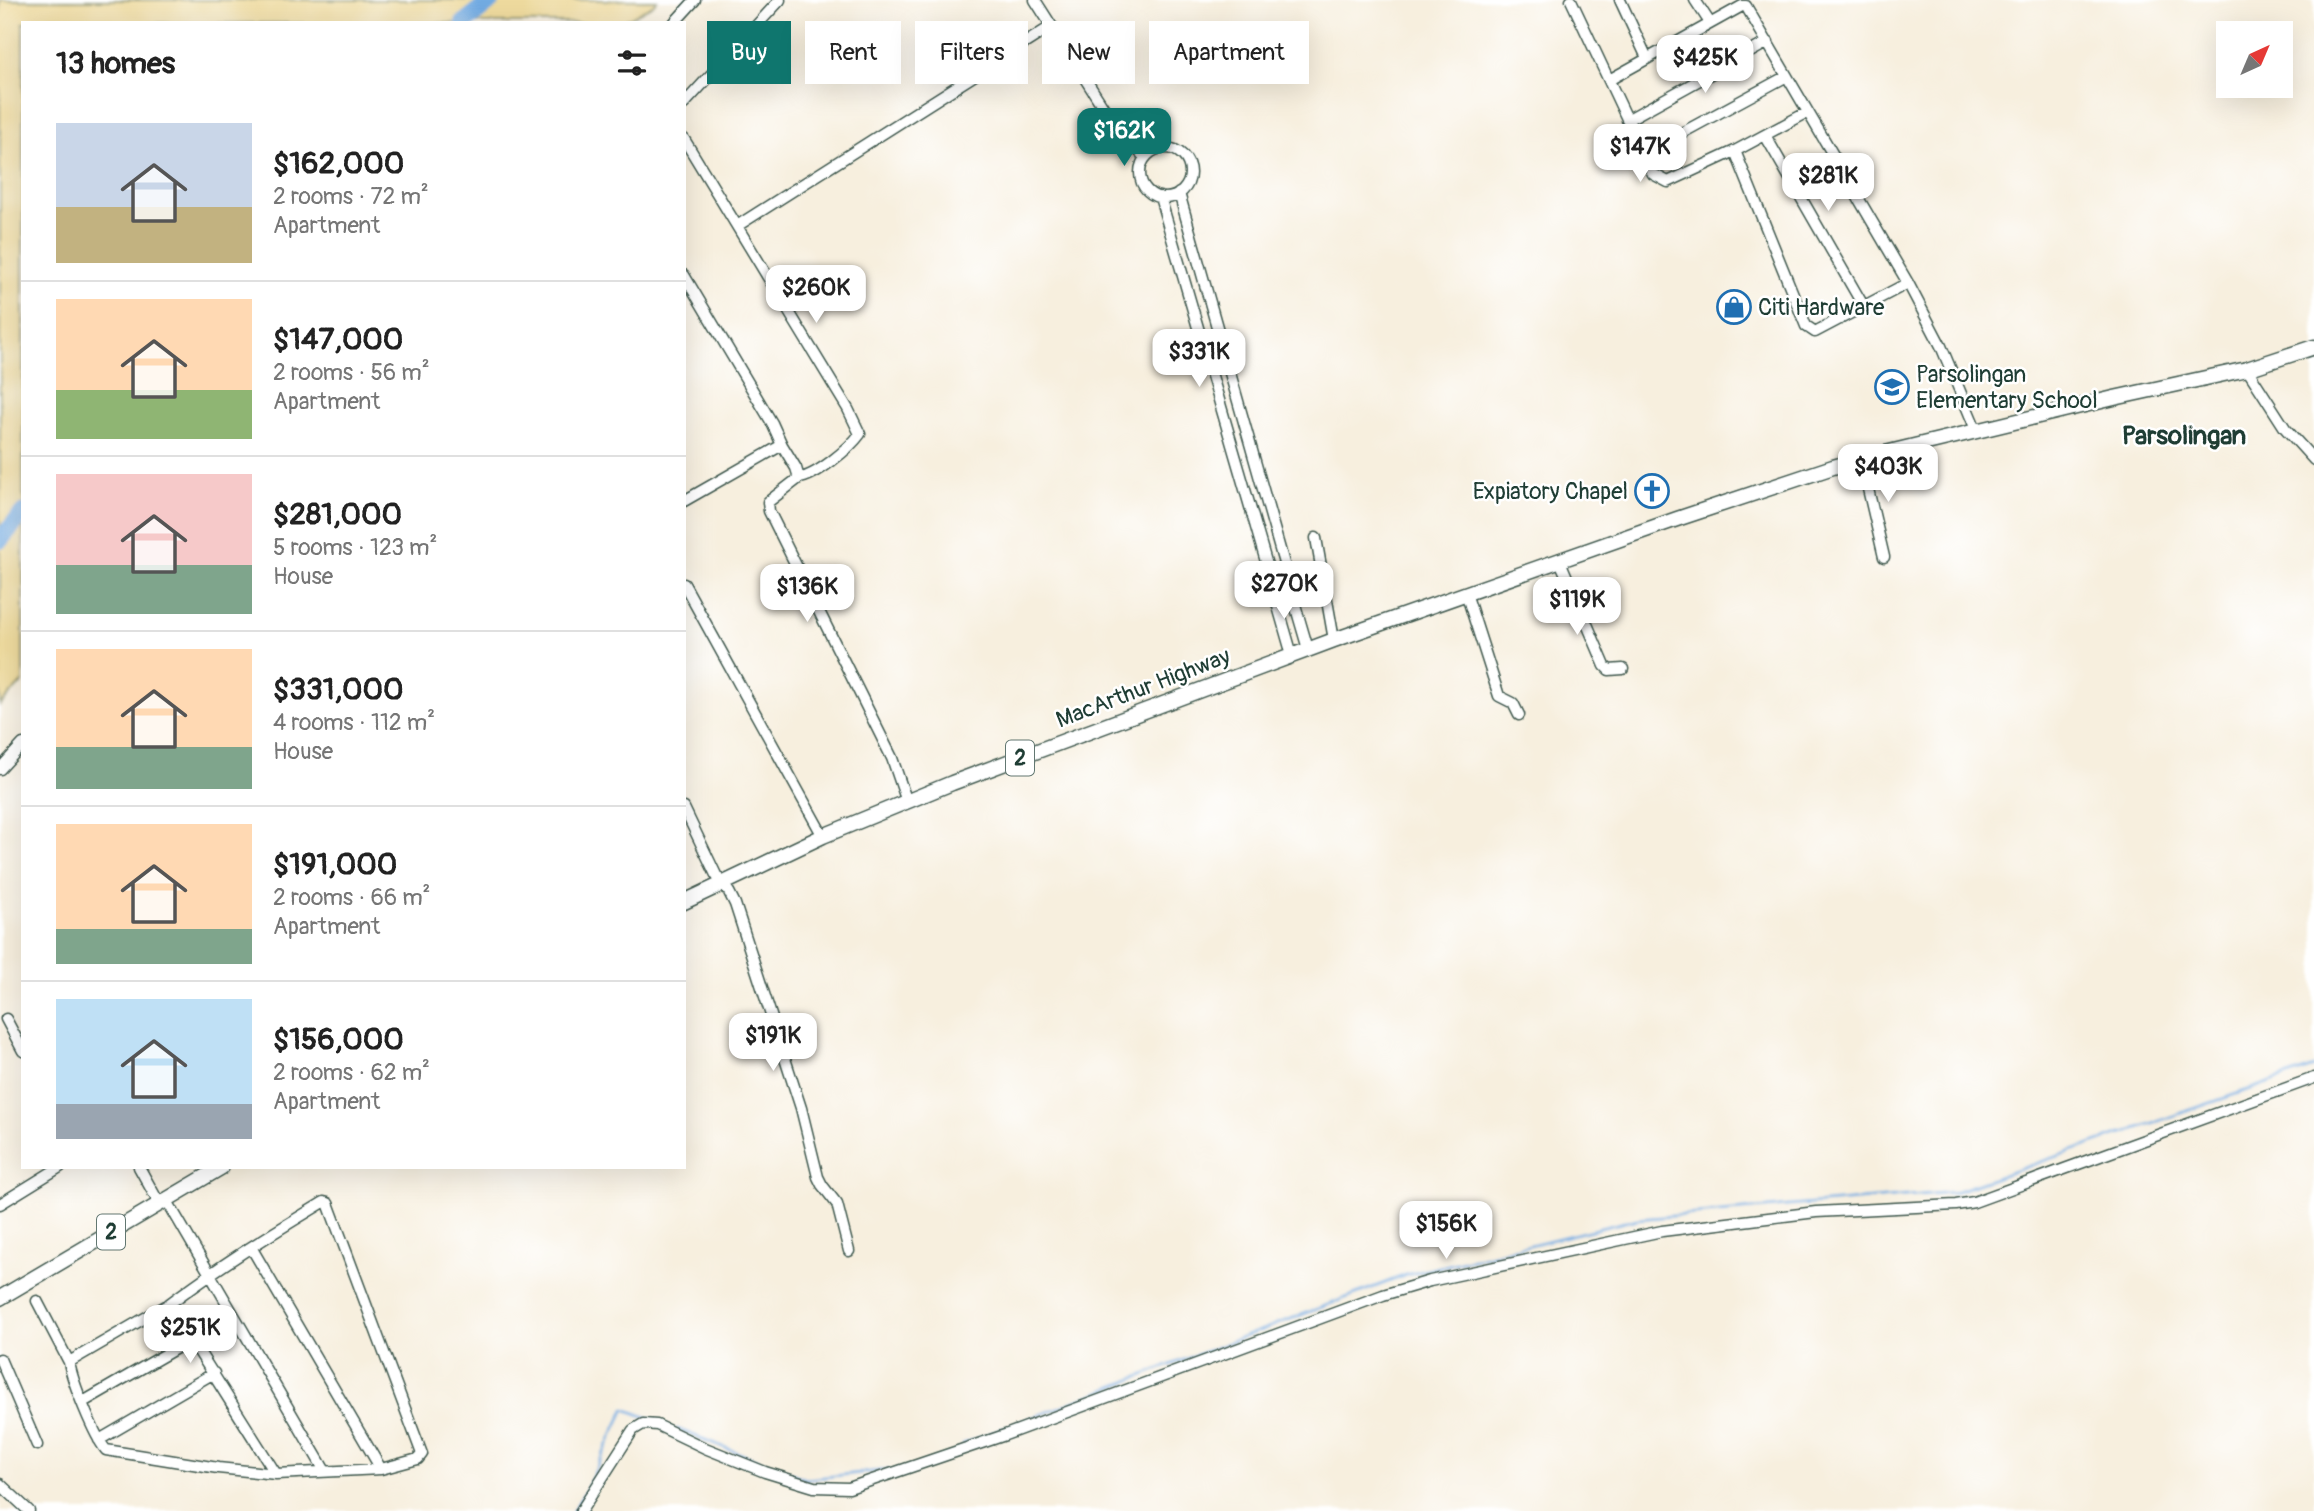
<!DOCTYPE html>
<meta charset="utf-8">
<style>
body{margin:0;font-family:Pangolin,sans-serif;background:#f6f6f6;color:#222;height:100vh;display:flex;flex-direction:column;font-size:26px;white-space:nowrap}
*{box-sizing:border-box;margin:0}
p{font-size:23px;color:#767676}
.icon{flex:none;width:38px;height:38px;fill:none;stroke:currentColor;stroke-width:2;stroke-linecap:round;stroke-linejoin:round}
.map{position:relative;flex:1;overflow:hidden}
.drawer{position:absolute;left:21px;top:21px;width:665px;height:1148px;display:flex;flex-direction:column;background:#fff;border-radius:0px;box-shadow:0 7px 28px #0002}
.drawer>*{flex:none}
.top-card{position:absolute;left:707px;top:21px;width:665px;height:63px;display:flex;gap:14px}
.needle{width:46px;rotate:44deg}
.fabs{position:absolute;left:2216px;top:21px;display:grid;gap:14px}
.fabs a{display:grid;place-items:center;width:77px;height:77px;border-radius:0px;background:#fff;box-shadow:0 7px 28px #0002;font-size:35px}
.price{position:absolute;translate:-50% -60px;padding:0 16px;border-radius:14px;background:#fff;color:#222;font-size:23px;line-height:46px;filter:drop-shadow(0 2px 4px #0008)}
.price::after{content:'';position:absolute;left:50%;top:42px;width:21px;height:16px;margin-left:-10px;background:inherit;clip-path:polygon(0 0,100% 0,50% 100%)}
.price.current{background:#0f766e;color:#fff}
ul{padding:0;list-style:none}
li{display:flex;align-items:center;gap:21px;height:175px;padding:0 35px}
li+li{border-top:2px solid #e0e0e0}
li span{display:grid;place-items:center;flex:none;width:196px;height:140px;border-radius:0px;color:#555}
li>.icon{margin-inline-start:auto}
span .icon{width:84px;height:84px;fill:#fffc;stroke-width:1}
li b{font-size:30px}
h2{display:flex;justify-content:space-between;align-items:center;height:84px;padding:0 35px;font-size:30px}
.pill{padding:0 24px;border-radius:0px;background:#fff;box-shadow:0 7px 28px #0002;font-size:24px;line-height:63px}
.pill.current{background:#0f766e;color:#fff}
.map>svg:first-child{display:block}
.sand{fill:#eeda9e;stroke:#868c69;stroke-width:2}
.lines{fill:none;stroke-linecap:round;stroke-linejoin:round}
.stream{stroke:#72abe2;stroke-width:2.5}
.river{stroke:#72abe2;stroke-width:18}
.minor-casing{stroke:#3f584e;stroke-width:13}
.highway-casing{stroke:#3f584e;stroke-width:17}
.minor{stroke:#fff;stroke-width:10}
.highway{stroke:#fff;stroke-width:14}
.labels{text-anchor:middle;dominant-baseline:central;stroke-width:5;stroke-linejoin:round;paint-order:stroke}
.shield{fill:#fff;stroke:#627771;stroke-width:2}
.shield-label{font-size:21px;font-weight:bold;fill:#1f3d34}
.poi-label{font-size:23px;fill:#1f3d34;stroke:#fff;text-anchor:start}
.street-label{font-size:23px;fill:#1f3d34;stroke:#fff}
.quarter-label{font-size:26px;font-weight:bold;fill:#1f3d34;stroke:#fff}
</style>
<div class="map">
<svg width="2314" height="1511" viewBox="0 0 2314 1511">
<rect width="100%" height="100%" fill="#fff"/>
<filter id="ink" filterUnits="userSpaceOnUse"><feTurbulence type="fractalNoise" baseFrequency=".0143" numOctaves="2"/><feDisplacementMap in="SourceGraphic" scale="14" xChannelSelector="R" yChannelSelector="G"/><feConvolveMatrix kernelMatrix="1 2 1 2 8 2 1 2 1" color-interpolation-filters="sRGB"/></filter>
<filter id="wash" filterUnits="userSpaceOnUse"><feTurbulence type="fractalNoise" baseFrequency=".00686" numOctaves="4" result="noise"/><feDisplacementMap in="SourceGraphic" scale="28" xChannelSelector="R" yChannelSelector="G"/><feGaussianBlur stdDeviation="1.57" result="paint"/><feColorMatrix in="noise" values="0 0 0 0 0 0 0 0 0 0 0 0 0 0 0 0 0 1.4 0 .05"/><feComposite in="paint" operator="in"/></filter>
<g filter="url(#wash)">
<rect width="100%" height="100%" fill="#f7efde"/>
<!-- sand -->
<path class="sand" d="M0,0H657L653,5L620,23H23V682L0,705Z"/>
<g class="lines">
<!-- stream -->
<path class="stream" d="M677,1429L806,1479L888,1470
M963,1444L1406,1275L1637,1219L1954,1192L2314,1067
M573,1511L586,1490L625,1409L654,1420"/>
<!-- river -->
<path class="river" d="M464,23L492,0
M0,540L23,513"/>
</g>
</g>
<g filter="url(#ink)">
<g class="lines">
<!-- minor casing -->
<g class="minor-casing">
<path id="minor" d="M1035,0L1121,135L1145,157
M1571,0L1653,174L1668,182L1735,151L1808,112
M1620,0L1647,58
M1695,0L1710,23
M674,23L695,0
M1609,80L1742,6H1746L1908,283L1941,346L1977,432
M684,104L780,0
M1627,120L1768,42
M1765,135L1864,307
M684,139L848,409L860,434C850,448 815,477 799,478
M1140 173a25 25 0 1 1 50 0a25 25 0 1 1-50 0Z
M1735,151L1806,326L1815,332L1908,283
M1643,154L1787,76
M1179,193L1285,567
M1160,197L1269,572
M737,226L1052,26
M684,275L772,423L782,445L684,501
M2247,369L2285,428L2314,460
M782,445L796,468L799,478L768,502L769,511L892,758L907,802
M1861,459L1884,557
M1316,538L1334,640
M1560,561L1605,666L1609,670L1623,669
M684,584L823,836
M1289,584L1308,649
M1273,589L1292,655
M1466,593L1499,696L1513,703L1519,715
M0,769L23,744
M684,808L716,875L729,892L735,904L801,1108L818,1177L822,1185L837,1204L849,1251
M6,1019L23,1051
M139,1167L159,1203
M166,1199L325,1471
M0,1204L60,1167
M251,1247L381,1469
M37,1301L69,1362
M169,1304L69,1362C72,1381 94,1436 106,1450L218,1468L276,1474L381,1469L418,1459L422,1454L328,1203L324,1202C271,1234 219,1266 169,1304L276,1474
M0,1359L37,1445
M83,1402L192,1339
M99,1440L214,1373
M0,1484L29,1511
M581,1511L633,1430L643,1424L657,1425L705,1448L765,1472L814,1487L849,1488L1005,1435L1383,1295L1430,1281L1662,1231L1816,1212L1956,1205L1974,1202L2314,1078"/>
</g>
<!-- highway casing -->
<g class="highway-casing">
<path id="highway" d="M684,902L823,836L952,783L1334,640L1677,519L1833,467L1881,454L2114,398L2247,369L2314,347
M0,1298L222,1167"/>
</g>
<!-- minor -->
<use href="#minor" class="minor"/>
<!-- highway -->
<use href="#highway" class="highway"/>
</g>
</g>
<!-- icons -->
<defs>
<g id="shop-ring" transform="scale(1.75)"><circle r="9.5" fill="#fff" stroke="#1f6fb2" stroke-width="1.5"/><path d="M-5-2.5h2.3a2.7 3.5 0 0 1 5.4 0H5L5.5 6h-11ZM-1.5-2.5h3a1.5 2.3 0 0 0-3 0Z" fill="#1f6fb2"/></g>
<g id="school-ring" transform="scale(1.75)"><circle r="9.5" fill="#fff" stroke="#1f6fb2" stroke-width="1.5"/><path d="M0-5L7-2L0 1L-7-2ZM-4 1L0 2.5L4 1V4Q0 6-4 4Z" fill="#1f6fb2"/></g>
<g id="church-ring" transform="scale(1.75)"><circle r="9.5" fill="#fff" stroke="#1f6fb2" stroke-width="1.5"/><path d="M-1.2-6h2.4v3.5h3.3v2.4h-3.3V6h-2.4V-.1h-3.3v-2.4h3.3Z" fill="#1f6fb2"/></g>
</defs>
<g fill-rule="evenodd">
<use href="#shop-ring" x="1734" y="307"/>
<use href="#school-ring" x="1892" y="387"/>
<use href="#church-ring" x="1652" y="491"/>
</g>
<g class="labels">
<!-- shield labels -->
<g class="shield">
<rect x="1006" y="740.5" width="28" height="35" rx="5"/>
<rect x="97" y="1214.5" width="28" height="35" rx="5"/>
</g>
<g class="shield-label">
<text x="1020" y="758">2</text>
<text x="111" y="1232">2</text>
</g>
<!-- poi labels -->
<g class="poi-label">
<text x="1758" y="307">Citi Hardware</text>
<text x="1916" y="374">Parsolingan<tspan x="1916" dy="26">Elementary School</tspan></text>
<text x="1628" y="491" text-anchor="end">Expiatory Chapel</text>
</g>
<!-- street labels -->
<g class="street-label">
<text transform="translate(1143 688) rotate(-21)">MacArthur Highway</text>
</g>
<!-- quarter labels -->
<g class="quarter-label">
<text x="2184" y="436">Parsolingan</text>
</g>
</g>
</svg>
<div class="fabs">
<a><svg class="needle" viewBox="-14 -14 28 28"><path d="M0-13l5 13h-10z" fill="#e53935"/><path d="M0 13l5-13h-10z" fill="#767676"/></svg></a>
</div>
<b class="price" style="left:1705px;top:95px">$425K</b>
<b class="price current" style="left:1124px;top:168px">$162K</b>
<b class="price" style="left:1640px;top:184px">$147K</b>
<b class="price" style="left:1828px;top:213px">$281K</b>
<b class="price" style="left:816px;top:325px">$260K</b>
<b class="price" style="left:1199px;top:389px">$331K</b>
<b class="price" style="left:1888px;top:504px">$403K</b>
<b class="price" style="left:1284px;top:621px">$270K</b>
<b class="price" style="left:807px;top:624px">$136K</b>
<b class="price" style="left:1577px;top:637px">$119K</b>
<b class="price" style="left:773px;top:1073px">$191K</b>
<b class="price" style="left:1446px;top:1261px">$156K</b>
<b class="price" style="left:190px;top:1365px">$251K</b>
<div class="top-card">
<a class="pill current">Buy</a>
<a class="pill">Rent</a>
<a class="pill">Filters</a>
<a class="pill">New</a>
<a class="pill">Apartment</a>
</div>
<section class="drawer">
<h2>13 homes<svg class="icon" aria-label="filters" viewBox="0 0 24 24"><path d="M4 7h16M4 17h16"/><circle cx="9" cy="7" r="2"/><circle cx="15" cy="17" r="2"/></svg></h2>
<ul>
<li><span style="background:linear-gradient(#c9d6e8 60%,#c2b280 0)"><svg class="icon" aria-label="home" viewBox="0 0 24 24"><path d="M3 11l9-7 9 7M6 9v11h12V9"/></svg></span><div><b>$162,000</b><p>2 rooms · 72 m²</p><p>Apartment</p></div></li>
<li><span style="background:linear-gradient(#ffd9b3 65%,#8fb573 0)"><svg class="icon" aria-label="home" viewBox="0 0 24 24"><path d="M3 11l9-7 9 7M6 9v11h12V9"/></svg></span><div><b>$147,000</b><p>2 rooms · 56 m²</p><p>Apartment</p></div></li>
<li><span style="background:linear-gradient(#f6c9c9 65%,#7fa58c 0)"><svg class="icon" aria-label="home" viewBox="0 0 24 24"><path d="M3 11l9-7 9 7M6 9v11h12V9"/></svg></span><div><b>$281,000</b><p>5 rooms · 123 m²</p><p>House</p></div></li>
<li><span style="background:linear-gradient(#ffd9b3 70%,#7fa58c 0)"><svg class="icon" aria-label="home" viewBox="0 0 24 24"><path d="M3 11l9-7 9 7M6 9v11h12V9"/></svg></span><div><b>$331,000</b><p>4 rooms · 112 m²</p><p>House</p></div></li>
<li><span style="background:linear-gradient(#ffd9b3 75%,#7fa58c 0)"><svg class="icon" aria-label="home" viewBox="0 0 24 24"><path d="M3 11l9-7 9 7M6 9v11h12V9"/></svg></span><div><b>$191,000</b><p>2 rooms · 66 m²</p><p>Apartment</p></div></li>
<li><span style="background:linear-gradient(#bfe0f5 75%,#9aa5b1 0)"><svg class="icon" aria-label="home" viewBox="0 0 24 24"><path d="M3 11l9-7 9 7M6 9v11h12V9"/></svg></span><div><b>$156,000</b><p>2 rooms · 62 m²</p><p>Apartment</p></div></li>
</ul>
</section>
</div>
